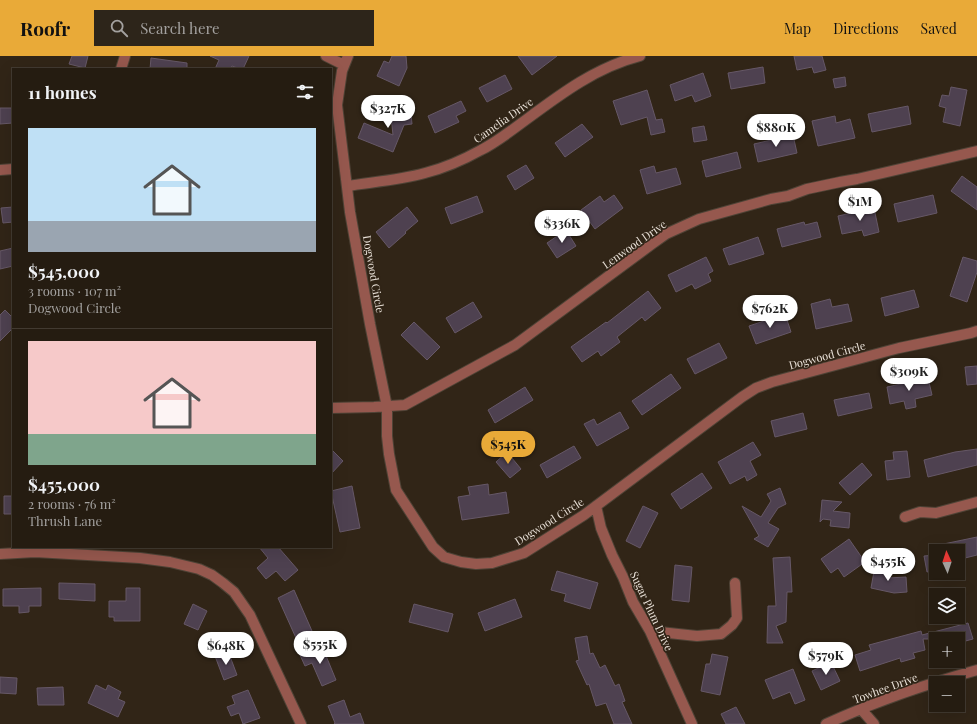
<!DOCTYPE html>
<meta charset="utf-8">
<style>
body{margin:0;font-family:"Playfair Display",serif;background:#2d251a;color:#f1f3f6;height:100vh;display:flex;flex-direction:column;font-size:15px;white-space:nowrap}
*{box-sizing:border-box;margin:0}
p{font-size:13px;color:#a3a19f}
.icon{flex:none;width:22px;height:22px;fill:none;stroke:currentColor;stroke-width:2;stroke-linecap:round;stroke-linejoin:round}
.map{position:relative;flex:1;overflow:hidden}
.details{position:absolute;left:12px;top:12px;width:320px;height:480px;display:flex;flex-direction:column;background:#251c11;border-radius:0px;box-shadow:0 4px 16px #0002,0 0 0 1px #423a31}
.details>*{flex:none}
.needle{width:26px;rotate:357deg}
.buttons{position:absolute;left:929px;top:488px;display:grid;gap:8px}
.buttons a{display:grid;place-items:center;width:36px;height:36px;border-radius:0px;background:#251c11;box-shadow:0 4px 16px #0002,0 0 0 1px #423a31;font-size:20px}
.price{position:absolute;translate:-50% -34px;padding:0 9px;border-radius:14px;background:#fff;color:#222;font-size:13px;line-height:26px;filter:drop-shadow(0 1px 2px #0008)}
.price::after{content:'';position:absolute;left:50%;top:24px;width:12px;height:9px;margin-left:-6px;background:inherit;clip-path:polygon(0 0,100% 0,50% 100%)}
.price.on{background:#e9aa38;color:#111}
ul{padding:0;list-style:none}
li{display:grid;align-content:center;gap:8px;height:212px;padding:0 16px}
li+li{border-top:1px solid #423a31}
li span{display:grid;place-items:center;height:124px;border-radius:0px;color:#555}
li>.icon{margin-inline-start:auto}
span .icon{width:72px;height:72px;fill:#fffc;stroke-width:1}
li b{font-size:17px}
h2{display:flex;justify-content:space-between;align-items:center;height:48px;padding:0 16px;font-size:17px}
header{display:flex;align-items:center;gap:24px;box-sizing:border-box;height:56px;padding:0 20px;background:#e9aa38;color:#111}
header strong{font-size:19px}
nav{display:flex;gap:22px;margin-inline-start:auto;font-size:14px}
.search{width:280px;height:36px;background:#2d251a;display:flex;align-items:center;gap:10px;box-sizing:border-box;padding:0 14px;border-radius:0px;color:#a3a19f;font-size:15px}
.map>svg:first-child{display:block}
.building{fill:#4e4150;stroke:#665867}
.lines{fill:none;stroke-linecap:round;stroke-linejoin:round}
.minor-casing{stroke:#4f4336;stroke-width:12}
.minor{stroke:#96584e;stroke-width:10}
.labels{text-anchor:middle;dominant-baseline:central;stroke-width:3.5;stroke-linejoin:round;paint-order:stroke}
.street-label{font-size:11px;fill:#eae2d9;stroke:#312517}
</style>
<header>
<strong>Roofr</strong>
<div class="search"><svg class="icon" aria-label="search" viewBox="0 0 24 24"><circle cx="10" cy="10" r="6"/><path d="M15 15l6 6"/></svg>Search here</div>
<nav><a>Map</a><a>Directions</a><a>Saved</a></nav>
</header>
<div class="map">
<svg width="977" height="668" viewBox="0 0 977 668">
<rect width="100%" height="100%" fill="#312517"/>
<!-- building -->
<path class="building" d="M72,0H88L85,12L69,8Z
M210,0H249L243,13H240L232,10L230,13H215L219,4Z
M392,0H406L407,12L399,30L377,20L384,5L389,7Z
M518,0H557L532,19Z
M794,0H822L826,14L814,17L812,11L797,14Z
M151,2L187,7V13H150Z
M763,11L765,27L731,33L728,17Z
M703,17L711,40L695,46L692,39L675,45L670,29Z
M505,19L512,33L487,46L479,32Z
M845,21L846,30L835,32L833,23Z
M951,31L967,34L960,70L943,66L946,52L939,50L942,39L949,40Z
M647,34L656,64L662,63L665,76L651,79L647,61L621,69L613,45Z
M461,45L466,55L456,60L459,66L435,77L428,60Z
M410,49L412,68L404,69L393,96L358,82L364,67L393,79L390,51Z
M908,50L911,68L872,76L868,58Z
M0,52H13V67L0,68Z
M835,60L836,67L850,63L855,82L818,90L812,65Z
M582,68L593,81L565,101L555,87Z
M704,70L707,84L694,86L692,72Z
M793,79L797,97L758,106L754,88Z
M737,96L741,112L706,121L702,105Z
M526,109L534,122L515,134L507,120Z
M654,110L656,117L676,112L681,128L647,138L640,114Z
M962,120L977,131V154L951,135Z
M614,139L623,152L595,173L581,154L600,140L604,146Z
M933,139L937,157L898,166L894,148Z
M477,140L483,156L451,168L445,152Z
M13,151V166L3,167L1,152Z
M407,151L418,165L405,176L406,177L389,192L376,176Z
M874,152L879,176L864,180L862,174L842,178L838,160Z
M804,166L805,169L817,166L821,181L782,191L777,173Z
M566,174L576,190L557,202L547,187Z
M758,181L764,198L729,209L723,193Z
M13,192V210L0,213V195Z
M706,201L713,215L708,218L711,225L695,233L692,228L676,236L668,219Z
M963,201L977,205V216L967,246L950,240Z
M914,234L919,251L885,260L881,242Z
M648,235L661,252L645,265L642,261L617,281L620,286L601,300L598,295L582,306L571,291L606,266L607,267Z
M830,243L832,251L848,248L852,265L816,273L811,248Z
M473,246L482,261L455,277L446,262Z
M5,254L13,262V272L0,285V259Z
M785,258L791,276L756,288L749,270Z
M414,266L440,291L427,304L401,279Z
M719,287L727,302L695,318L687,303Z
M977,310V328L967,329L965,311Z
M671,318L681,332L642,359L632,345Z
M928,322L932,339L915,343L916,351L906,353L904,345L890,348L887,331Z
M525,331L533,344L495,367L488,354Z
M869,337L872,352L838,360L834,344Z
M620,356L629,372L597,390L584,368L594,363L597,369Z
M803,357L807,373L775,381L771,365Z
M753,386L761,399L750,405L757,419L747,425L745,420L730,428L718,406Z
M574,390L581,402L547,422L540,409Z
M331,393L343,405L331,418Z
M977,393V409L928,421L924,404L955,396Z
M907,395L910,421L887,424L885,405L894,404L893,396Z
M507,396L521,413L510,422L496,406Z
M862,407L872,419L850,439L839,427Z
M702,417L712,432L681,453L671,438Z
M488,428L489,439L506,436L509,457L462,464L458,441L470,439L468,431Z
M352,430L360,472L340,476L331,435Z
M780,432L786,448L778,452L768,467L779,473L768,491L754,483L759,480L742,450L761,461L771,445L767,438Z
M4,440H13V458H4Z
M822,444L842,446L833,455L850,457L849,472L830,470L831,464L823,463L820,466Z
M643,450L658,457L640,492L626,485Z
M977,481V499L965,502L964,495H934V490Z
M849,483L865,506L844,521L838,512L831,517L821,503Z
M259,491H278L298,514L285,525L276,515L266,523L257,512L268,502Z
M936,499V514L927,516L924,500Z
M790,501L792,536H787L786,566L776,570L783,587H767L768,550H776L773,502Z
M675,509L692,511L689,546L672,544Z
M875,510L890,513L888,522L906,521L907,536L894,537L871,532Z
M557,515L598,527L590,553L564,545L566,538L551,534Z
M59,527L95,528V545L59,543Z
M41,532V550H29V556L19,557V550H3V533Z
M126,532H140V565H114V561H109V545H126Z
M294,534L312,575L296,582L278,542Z
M515,543L522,561L485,575L478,557Z
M193,548L207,555L198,574L184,568Z
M414,548L453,558L448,576L409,566Z
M968,567L973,583L958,587V583H923L925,594L913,597L915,602L901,606L900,602L860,615L855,599L871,594L869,589L921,575L922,579Z
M587,580L590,598L593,597L600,612L605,609L615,630L619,628L625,645L622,646L632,668H614L606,647L596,650L589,628L587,629L576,605L579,604L575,582Z
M322,590L336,624L322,630L312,607L305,610L300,599Z
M228,595L237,619L224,624L215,600Z
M712,598L728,601L720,639L701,635L706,608H710Z
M831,606L840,625L821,634L812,615Z
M793,613L805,644L795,648L790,636L773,643L765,624Z
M0,621L17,622L16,638L0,637Z
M96,629L106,634L108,629L121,636L118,643L125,646L118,661L88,647Z
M63,631L64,649H38L37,632Z
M248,634L260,662L243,668L239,657L231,660L227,651L235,648L232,640Z
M344,644L350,661L360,657L364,668H334L335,667L328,650Z
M736,651L745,668H726L721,658Z"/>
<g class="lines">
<!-- minor casing -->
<g class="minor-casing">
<path id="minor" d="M326,0L344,9
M348,0L342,15L337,49L350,156L370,268L387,351V380L389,398L396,434L433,491L444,501L461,506L476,508L492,507L524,497L584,459L742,341L756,332L772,326L899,292L971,277L977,275
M121,13L125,0
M0,114L13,113
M347,130C372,126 400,124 425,117C445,112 463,104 481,94C497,86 512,74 527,63C562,37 597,11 640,0
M331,352L374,351L405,349L515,289L652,188L666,178L699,163L771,143L788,140L807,133L840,126L857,123L977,95
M596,450L601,472L612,499L623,521L633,546L650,575L692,668
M905,461L920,456L936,457L977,446
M0,498L35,496L140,502L170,506L199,513L212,519L223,527L234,536L250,559L301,668
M650,575L697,580L721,578L732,569L737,562L735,527
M861,653L874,668
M826,668C874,646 926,628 977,614"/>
</g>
<!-- minor -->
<use href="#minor" class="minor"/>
</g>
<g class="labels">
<!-- street labels -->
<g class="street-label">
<text transform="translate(503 64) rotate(-35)">Camelia Drive</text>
<text transform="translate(634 188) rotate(-35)">Lenwood Drive</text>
<text transform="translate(374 218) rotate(80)">Dogwood Circle</text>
<text transform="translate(827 299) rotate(-15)">Dogwood Circle</text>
<text transform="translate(549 465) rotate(-32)">Dogwood Circle</text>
<text transform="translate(652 555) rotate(65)">Sugar Plum Drive</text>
<text transform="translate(885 632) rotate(-20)">Towhee Drive</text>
</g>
</g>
</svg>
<div class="buttons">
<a><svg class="needle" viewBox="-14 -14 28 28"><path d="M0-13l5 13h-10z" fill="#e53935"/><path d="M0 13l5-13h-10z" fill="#a3a19f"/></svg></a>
<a><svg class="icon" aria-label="layers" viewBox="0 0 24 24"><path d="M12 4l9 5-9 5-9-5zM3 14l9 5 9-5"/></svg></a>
<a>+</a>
<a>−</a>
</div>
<b class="price" style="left:388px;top:73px">$327K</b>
<b class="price" style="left:776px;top:92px">$880K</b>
<b class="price" style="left:860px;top:166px">$1M</b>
<b class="price" style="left:562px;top:188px">$336K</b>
<b class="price" style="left:770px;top:273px">$762K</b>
<b class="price" style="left:909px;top:336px">$309K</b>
<b class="price on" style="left:508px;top:409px">$545K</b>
<b class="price" style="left:888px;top:526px">$455K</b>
<b class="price" style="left:320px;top:609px">$555K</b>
<b class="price" style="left:226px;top:610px">$648K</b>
<b class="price" style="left:826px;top:620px">$579K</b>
<section class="details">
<h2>11 homes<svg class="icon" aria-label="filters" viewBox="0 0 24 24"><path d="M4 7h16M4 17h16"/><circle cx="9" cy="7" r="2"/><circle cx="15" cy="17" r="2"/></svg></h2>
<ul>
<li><span style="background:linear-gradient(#bfe0f5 75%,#9aa5b1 0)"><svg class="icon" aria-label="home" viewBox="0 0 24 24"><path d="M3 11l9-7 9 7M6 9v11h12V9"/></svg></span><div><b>$545,000</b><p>3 rooms · 107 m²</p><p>Dogwood Circle</p></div></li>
<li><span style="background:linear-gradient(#f6c9c9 75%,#7fa58c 0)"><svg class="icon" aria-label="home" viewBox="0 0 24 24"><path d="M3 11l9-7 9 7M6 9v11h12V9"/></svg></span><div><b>$455,000</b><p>2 rooms · 76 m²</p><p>Thrush Lane</p></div></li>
</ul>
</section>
</div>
